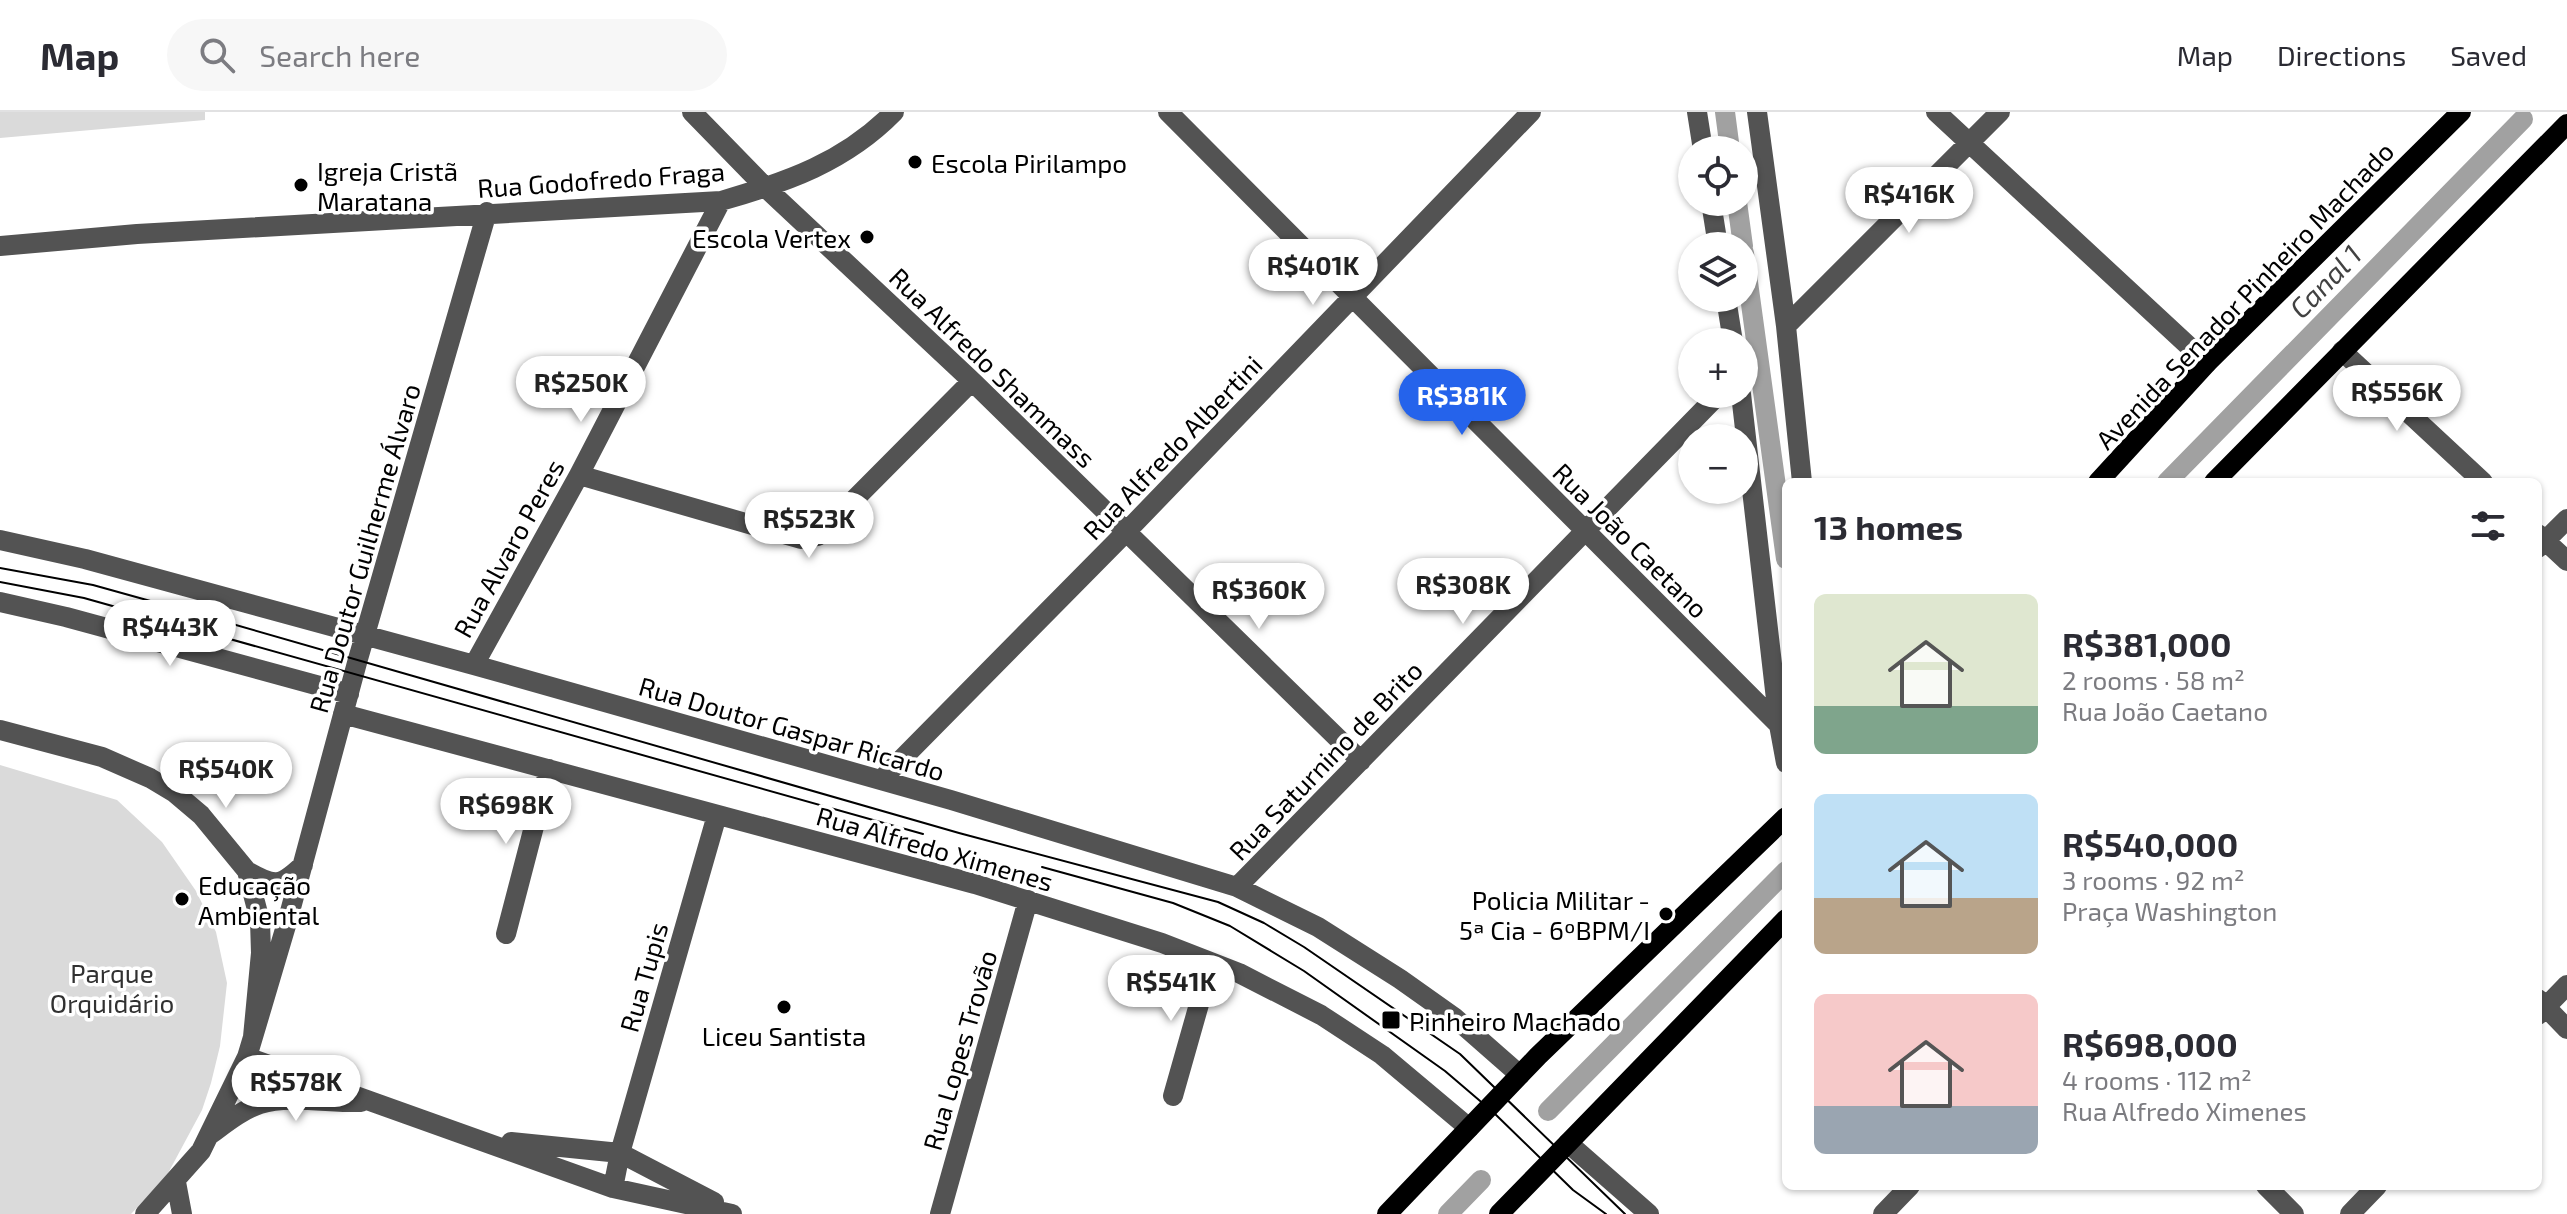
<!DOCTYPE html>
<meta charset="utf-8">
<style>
body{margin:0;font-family:"Exo 2",sans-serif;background:#f7f7f7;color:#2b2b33;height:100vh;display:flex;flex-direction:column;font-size:30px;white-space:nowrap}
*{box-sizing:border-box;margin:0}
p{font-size:26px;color:#7c7c81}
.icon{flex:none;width:44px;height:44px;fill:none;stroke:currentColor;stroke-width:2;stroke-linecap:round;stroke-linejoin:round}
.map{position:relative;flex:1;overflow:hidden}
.sheet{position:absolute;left:1782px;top:366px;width:760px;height:712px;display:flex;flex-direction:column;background:#fff;border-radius:12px;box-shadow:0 2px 6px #0004}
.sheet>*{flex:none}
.tools{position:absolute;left:1678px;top:24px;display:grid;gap:16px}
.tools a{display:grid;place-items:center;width:80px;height:80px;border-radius:50%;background:#fff;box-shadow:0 2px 6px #0004;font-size:40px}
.price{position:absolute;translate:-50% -68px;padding:0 18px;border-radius:28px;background:#fff;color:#222;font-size:26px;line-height:52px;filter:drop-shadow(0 2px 4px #0008)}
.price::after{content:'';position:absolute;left:50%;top:48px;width:24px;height:18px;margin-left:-12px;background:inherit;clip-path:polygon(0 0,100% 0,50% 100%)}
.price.selected{background:#2563eb;color:#fff}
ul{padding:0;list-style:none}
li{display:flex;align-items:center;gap:24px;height:200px;padding:0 32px}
li span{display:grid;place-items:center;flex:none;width:224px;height:160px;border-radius:12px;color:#555}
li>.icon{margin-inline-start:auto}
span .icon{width:96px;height:96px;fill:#fffc;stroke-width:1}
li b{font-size:34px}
h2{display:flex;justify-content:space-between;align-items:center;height:96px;padding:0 32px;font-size:34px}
header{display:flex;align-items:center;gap:48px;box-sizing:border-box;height:112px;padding:0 40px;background:#fff;border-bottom:2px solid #e1e1e2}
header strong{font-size:38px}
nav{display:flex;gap:44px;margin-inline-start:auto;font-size:28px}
.search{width:560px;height:72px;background:#f7f7f7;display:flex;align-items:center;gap:20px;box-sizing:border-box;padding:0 28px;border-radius:44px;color:#7c7c81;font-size:30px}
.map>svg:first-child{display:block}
.green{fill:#dadada}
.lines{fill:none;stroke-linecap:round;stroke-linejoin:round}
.canal{stroke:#a1a1a1;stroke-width:20}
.minor{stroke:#535353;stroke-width:20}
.major{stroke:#000;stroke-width:20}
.tram{stroke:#000;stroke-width:2}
.poi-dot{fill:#000;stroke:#fff;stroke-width:3}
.labels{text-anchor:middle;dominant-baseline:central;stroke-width:7;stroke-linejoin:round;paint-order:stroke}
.poi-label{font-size:26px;fill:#000;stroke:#fff;text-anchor:start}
.street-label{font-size:26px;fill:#000;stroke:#fff}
.park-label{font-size:26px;fill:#313131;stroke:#fff}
.water-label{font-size:28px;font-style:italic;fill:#424242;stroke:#fff}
</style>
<header>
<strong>Map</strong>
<div class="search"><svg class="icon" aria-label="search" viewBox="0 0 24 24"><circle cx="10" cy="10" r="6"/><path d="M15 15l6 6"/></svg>Search here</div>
<nav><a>Map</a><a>Directions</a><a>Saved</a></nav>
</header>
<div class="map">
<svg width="2567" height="1102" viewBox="0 0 2567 1102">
<rect width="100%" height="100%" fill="#fff"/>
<!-- green -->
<path class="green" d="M0,0H205V8L0,26Z
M0,653L117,688L162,730L196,779L216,820L227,871L220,934L211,971L202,998L166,1065L131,1102H0Z"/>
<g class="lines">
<!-- canal -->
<path class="canal" d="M1725,0L1730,38
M1737,90L1743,134
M1744,141L1786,447
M2167,370L2523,7
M1548,999L1786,759
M1448,1102L1481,1068"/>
<!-- minor -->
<path class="minor" d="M692,0L766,76L972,269L1361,649
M1168,0L1786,620
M1697,0L1703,38
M1757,0L1786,214L1802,370
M1936,0L2207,251
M1711,90L1718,134
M0,134L137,122L721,89C787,70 845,50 894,0
M1726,186L1733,230
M1786,214L2000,0
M2342,239L2483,370
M1741,282L1779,613L1786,651
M579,363L801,427L818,424L972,269
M2538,422L2567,449
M0,428L85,447L474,553L951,688L1237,775L1318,815L1400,867L1455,906L1520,963
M2538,436L2567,407
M0,490L66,505L349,582
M474,553L579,363L721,89
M343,602L975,772L1162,831L1239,861L1321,903L1382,943L1469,1016
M0,618L102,645L150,666L175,681L201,703L247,759L260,809L261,841L253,925L247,945L201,1039L145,1102
M881,668L1126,420L1531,0
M247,759C275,775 280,775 303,753
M1237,775L1719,282
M506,822L549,657
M2538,887L2567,917
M2538,903L2567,873
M253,925L288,807L358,547L487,100
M247,945L613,1076L732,1102
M1173,984L1211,850
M211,1022C226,1011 242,998 260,992C289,983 329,991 361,990
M511,1030L620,1041L714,1090
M1568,1031L1649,1102
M176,1070L182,1102
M2266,1074L2294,1102
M613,1076L620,1041L717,703
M940,1102L1028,788
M1883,1102L1910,1074
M2350,1102L2377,1074"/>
<!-- major -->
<path class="major" d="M2098,370L2207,251L2461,0
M2214,370L2567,12
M1387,1102L1538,944L1786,705
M1499,1102L1786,807"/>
<!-- tram -->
<path class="tram" d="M0,456L93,473L215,507L959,721L1218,790L1264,811L1304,835L1460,942L1625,1102
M0,470L84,486L923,722
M1042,755L1173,791L1230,814L1304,859L1445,959L1493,1000L1573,1078L1606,1102"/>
</g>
<!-- markers -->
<g class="poi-dot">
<circle cx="915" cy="50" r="8"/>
<circle cx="301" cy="73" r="8"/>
<circle cx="867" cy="125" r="8"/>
<circle cx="182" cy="787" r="8"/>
<circle cx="1666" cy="802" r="8"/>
<circle cx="784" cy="895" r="8"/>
<rect x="1381" y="898" width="20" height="20" rx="4"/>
</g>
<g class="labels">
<!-- poi labels -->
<g class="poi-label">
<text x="931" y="50">Escola Pirilampo</text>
<text x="317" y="58">Igreja Cristã<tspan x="317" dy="30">Maratana</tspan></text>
<text x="851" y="125" text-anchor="end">Escola Vertex</text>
<text x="198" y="772">Educação<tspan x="198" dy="30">Ambiental</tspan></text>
<text x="1650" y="787" text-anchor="end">Policia Militar -<tspan x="1650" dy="30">5ª Cia - 6ºBPM/I</tspan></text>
<text x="1409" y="908">Pinheiro Machado</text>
<text x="784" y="923" text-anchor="middle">Liceu Santista</text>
</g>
<!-- street labels -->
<g class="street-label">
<text transform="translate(601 67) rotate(-4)">Rua Godofredo Fraga</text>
<text transform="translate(2244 183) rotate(-46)">Avenida Senador Pinheiro Machado</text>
<text transform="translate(993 255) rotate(44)">Rua Alfredo Shammass</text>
<text transform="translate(1172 335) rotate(-46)">Rua Alfredo Albertini</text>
<text transform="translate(1631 428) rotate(45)">Rua João Caetano</text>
<text transform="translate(364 436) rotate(-74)">Rua Doutor Guilherme Álvaro</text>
<text transform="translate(508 436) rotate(-61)">Rua Alvaro Peres</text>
<text transform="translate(792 616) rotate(16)">Rua Doutor Gaspar Ricardo</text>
<text transform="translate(1325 648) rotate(-46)">Rua Saturnino de Brito</text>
<text transform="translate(935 736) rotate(16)">Rua Alfredo Ximenes</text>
<text transform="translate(643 865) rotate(-74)">Rua Tupis</text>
<text transform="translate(959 938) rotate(-74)">Rua Lopes Trovão</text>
</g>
<!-- park labels -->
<g class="park-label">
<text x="112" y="860">Parque<tspan x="112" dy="30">Orquidário</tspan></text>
</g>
<!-- water labels -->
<g class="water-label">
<text transform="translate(2325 169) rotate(-46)">Canal 1</text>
</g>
</g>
</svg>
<div class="tools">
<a><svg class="icon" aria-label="locate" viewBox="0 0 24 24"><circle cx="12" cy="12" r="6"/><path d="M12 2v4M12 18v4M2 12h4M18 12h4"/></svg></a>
<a><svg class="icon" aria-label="layers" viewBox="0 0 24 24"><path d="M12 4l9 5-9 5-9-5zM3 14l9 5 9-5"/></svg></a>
<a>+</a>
<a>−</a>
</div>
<b class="price" style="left:1909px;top:123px">R$416K</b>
<b class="price" style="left:1313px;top:195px">R$401K</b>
<b class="price" style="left:581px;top:312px">R$250K</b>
<b class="price" style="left:2397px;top:321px">R$556K</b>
<b class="price selected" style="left:1462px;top:325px">R$381K</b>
<b class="price" style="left:809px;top:448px">R$523K</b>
<b class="price" style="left:1463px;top:514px">R$308K</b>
<b class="price" style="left:1259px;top:519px">R$360K</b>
<b class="price" style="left:170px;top:556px">R$443K</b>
<b class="price" style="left:226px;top:698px">R$540K</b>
<b class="price" style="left:506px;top:734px">R$698K</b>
<b class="price" style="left:1171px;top:911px">R$541K</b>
<b class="price" style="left:296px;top:1011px">R$578K</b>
<section class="sheet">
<h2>13 homes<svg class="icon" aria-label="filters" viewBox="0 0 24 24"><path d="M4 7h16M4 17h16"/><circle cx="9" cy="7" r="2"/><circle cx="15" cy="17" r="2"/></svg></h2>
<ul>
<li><span style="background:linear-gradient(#dfe7d0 70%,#7fa58c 0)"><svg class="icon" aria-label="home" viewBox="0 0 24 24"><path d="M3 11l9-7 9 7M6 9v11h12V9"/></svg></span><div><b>R$381,000</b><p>2 rooms · 58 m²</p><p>Rua João Caetano</p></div></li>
<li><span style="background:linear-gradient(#bfe0f5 65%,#b9a48a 0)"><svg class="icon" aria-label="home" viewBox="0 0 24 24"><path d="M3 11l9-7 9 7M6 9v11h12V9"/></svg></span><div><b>R$540,000</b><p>3 rooms · 92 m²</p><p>Praça Washington</p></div></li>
<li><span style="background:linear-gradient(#f6c9c9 70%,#9aa5b1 0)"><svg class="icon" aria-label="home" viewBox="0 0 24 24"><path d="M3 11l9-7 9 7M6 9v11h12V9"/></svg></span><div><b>R$698,000</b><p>4 rooms · 112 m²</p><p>Rua Alfredo Ximenes</p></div></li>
</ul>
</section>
</div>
